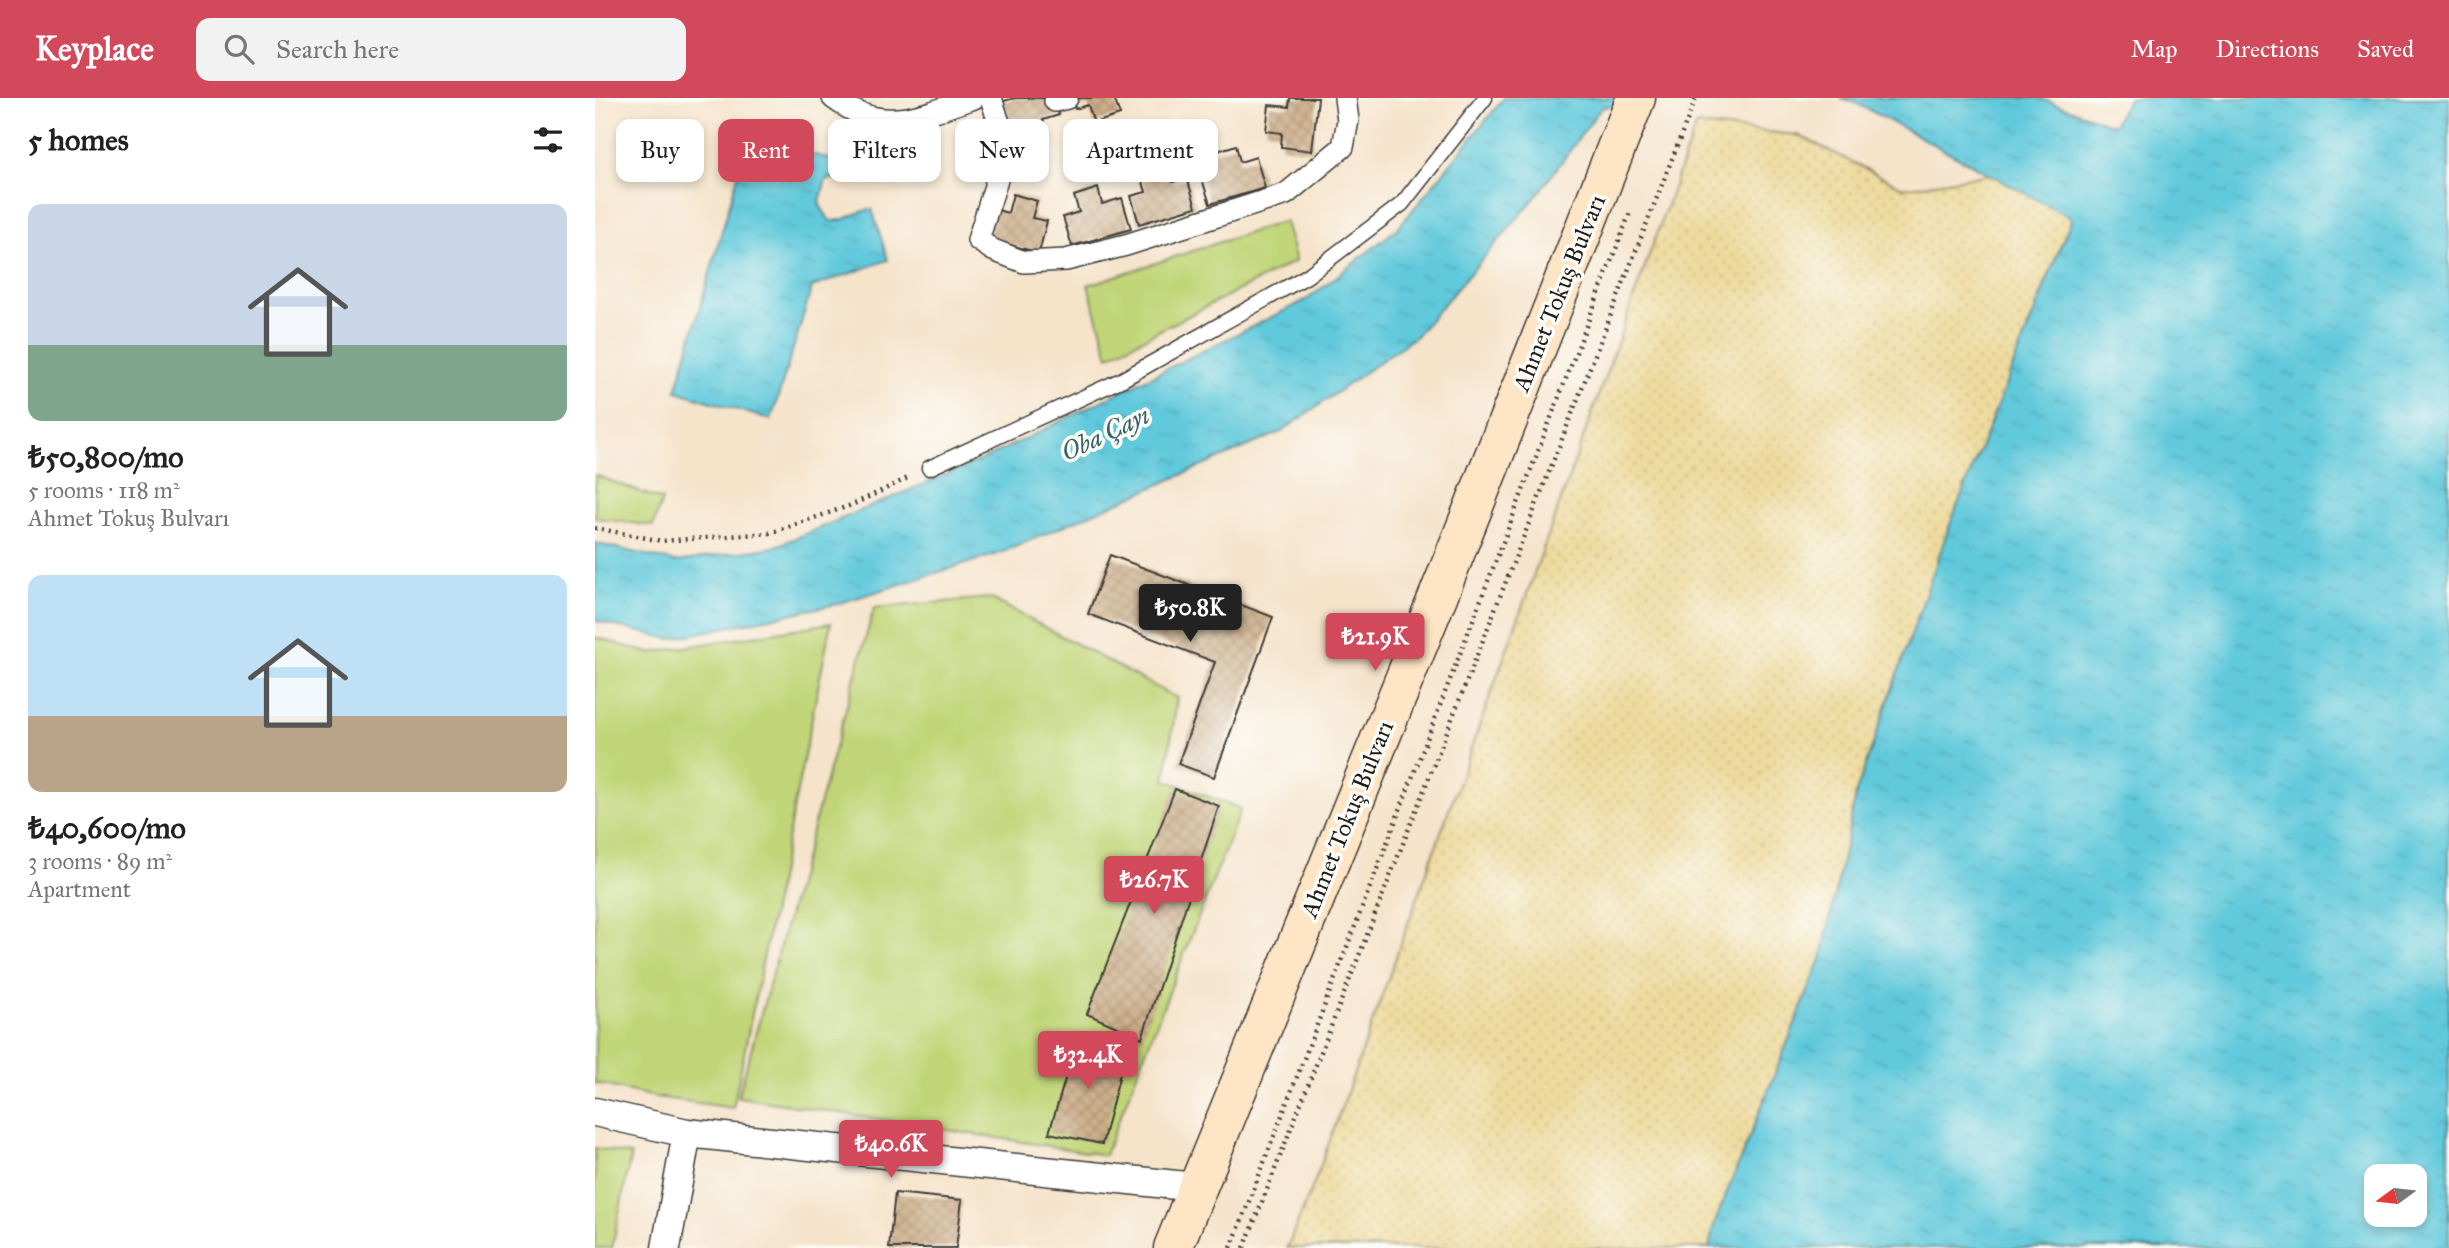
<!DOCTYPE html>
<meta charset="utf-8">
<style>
body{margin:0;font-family:"IM FELL Great Primer",serif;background:#f2f2f2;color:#222;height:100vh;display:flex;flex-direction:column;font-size:26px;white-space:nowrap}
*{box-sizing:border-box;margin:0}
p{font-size:23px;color:#767676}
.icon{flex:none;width:38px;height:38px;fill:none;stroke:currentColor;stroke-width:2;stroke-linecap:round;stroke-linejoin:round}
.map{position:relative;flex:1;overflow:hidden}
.sheet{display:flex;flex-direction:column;background:#fff;width:595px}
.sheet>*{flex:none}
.hud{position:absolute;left:21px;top:21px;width:665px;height:63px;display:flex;gap:14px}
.needle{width:46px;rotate:255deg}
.buttons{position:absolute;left:1769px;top:1066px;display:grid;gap:14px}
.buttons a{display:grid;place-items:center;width:63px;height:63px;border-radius:14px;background:#fff;box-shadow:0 4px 10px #0003;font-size:35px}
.price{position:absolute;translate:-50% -60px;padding:0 16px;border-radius:7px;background:#d1495b;color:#fff;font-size:23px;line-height:46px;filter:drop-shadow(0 2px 4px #0008)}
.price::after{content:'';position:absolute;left:50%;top:42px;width:21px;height:16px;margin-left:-10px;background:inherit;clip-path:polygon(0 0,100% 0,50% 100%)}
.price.active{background:#222;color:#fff}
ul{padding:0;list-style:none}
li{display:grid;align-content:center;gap:14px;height:371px;padding:0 28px}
li span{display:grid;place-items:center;height:217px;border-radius:14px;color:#555}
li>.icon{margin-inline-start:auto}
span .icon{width:126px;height:126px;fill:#fffc;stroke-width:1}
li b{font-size:30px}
h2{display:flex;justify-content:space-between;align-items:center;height:84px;padding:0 28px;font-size:30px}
.chip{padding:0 24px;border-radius:14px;background:#fff;box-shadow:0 4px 10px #0003;font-size:24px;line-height:63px}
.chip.active{background:#d1495b;color:#fff}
header{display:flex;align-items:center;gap:42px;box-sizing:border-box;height:98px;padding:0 35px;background:#d1495b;color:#fff}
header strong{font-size:33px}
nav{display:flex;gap:38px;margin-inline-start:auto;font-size:24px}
.search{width:490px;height:63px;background:#f2f2f2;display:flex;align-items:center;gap:18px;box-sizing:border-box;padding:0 24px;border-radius:14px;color:#767676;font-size:26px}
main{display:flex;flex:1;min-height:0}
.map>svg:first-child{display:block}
.green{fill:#c1d578;stroke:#6e784a;stroke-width:2}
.sand{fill:url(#sand-dots);stroke:#857b5d;stroke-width:2}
.water{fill:url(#water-ripples);stroke:#3e727c;stroke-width:2;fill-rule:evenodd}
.building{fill:url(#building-cross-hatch)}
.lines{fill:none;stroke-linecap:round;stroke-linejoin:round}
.service-casing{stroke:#3d3a36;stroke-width:17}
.pedestrian-casing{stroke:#3d3a36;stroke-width:24}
.minor-casing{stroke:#3d3a36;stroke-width:31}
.secondary-casing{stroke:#3d3a36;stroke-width:41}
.path{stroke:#3d3a36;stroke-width:4.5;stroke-dasharray:2 5;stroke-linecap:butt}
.service{stroke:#fff;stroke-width:14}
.pedestrian{stroke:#fff;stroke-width:21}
.minor{stroke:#fff;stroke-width:28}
.secondary{stroke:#fee5c5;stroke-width:38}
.labels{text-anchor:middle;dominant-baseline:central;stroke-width:7;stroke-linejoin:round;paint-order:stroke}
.street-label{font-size:24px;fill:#1c1c1c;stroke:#fdfcf7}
.water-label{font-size:26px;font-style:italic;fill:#376168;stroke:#fdfcf7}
</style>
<header>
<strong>Keyplace</strong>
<div class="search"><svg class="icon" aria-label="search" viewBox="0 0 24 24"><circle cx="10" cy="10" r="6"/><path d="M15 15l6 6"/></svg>Search here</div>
<nav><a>Map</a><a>Directions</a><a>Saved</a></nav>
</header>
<main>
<section class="sheet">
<h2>5 homes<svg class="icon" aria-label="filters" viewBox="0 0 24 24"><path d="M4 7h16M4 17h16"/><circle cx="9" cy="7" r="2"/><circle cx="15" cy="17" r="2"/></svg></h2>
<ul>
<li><span style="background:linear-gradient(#c9d6e8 65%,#7fa58c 0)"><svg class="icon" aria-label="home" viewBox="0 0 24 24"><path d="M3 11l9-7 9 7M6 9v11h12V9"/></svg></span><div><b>₺50,800/mo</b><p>5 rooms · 118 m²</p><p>Ahmet Tokuş Bulvarı</p></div></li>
<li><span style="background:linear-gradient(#bfe0f5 65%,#b9a48a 0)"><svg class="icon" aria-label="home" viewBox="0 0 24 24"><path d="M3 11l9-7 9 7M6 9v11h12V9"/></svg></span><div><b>₺40,600/mo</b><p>3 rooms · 89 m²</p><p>Apartment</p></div></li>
</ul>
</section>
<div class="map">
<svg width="1854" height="1150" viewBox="0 0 1854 1150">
<defs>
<pattern id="sand-dots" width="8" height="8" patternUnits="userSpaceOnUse" patternTransform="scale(1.75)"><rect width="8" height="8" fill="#eeda9e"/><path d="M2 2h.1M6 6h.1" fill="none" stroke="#ccba88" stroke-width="1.8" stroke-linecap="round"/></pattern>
<pattern id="water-ripples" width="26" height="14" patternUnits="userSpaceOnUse" patternTransform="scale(1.75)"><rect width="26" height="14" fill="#60c9db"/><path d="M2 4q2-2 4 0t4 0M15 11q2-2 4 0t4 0" fill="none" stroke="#53acbb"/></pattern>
<pattern id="building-cross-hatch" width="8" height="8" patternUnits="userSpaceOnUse" patternTransform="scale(1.75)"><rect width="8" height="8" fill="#ccae89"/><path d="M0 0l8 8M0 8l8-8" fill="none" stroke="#af9576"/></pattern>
</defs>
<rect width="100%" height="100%" fill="#fdfcf7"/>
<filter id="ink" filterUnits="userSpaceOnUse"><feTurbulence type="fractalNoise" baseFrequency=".0143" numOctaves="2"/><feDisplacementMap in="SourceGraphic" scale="14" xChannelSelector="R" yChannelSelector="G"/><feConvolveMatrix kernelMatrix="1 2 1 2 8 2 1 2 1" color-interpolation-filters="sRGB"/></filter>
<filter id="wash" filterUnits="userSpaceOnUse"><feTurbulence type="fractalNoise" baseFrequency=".00686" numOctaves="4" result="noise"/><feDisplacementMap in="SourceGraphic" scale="28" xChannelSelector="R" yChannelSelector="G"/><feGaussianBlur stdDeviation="1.57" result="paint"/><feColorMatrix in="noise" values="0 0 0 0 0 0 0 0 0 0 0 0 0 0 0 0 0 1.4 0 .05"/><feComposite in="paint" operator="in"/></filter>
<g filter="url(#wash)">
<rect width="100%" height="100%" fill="#f5e3ca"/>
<!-- green -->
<path class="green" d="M690,123L701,163L514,258L493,187Z
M0,377L67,402L58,428L0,420Z
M395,500L582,600L570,682L646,711L510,1057L143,999L279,510Z
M236,525L138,1010L60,999L0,985V539L54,555Z
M0,1050L36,1057L17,1150H0Z"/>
<!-- sand -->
<path class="sand" d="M1101,27L1203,37L1309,90L1501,59L1354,429L1262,692L1227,859L1119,1127L1114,1150H692L722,1078Z"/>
<!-- water -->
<path class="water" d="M909,0H1055L1006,10L940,100L821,238L686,334L408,454L242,506L75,541L0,523V445L81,464L179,449L391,360L713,201L803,130Z
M1245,0H1444L1518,27L1534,0H1854V1150H1114L1119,1127L1227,859L1262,692L1354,429L1477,120L1263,6ZM1782,1078H1820V1116H1782Z
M553,29L560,54L506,70L499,45Z
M154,39L250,65L248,79L231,82L224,106L235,123C252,124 260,113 277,111L293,162L217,189L176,322L81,293Z"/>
<g id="blocks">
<!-- building -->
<path class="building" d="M420,0H459L464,17L448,22L453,39L432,45L427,28L413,32L405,4Z
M476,0H519L525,17L499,25L493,7L480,11Z
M695,0H723L717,53L686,49L687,35L671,33L674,7L694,9Z
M641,47L645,64L661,59L670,90L615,106L606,78L618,74L613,56Z
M572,66L578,84L592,80L601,109L544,126L536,98L551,94L545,75Z
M503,90L507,106L527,100L536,131L477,148L468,119L484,114L479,98Z
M418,96L442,103L437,120L452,123L444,155L390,140L398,111L413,115Z
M515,457L678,519L619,679L583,666L620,564L493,516Z
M580,691L624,708L547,940L492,916Z
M484,935L530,956L507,1046L454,1035Z
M300,1095L367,1102L361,1150H294Z"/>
</g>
</g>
<g filter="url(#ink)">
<use href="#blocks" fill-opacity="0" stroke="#3d3a36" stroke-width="2"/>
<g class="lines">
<!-- service casing -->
<g class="service-casing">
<path id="service" d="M334,370L528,281L712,178L807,106L890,0"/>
</g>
<!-- pedestrian casing -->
<g class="pedestrian-casing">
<path id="pedestrian" d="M238,0C288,38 326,17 379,0
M396,0L412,50L383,142L398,152L429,164L471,162L531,147L691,96L748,49L753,22L750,0
M460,3L472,0"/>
</g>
<!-- minor casing -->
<g class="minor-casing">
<path id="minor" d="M0,1014L92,1035L600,1089
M71,1150L92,1035"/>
</g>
<!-- secondary casing -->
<g class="secondary-casing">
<path id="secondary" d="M578,1150L850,481L1041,0"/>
</g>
<!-- path -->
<path class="path" d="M0,430L67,443L175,435L257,407L315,379
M636,1150L1036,112
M649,1150L1101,0"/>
<!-- service -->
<use href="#service" class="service"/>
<!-- pedestrian -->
<use href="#pedestrian" class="pedestrian"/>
<!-- minor -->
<use href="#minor" class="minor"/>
<!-- secondary -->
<use href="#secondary" class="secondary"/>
</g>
</g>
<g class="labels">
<!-- street labels -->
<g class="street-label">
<text transform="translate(964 195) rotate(-68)">Ahmet Tokuş Bulvarı</text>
<text transform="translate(752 721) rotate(-68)">Ahmet Tokuş Bulvarı</text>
</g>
<!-- water labels -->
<g class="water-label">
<text transform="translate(510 335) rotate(-25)">Oba Çayı</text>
</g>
</g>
</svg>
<div class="buttons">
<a><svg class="needle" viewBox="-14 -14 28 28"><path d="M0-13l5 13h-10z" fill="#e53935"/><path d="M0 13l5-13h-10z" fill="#767676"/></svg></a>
</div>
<b class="price active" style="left:595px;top:546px">₺50.8K</b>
<b class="price" style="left:780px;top:575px">₺21.9K</b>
<b class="price" style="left:559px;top:818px">₺26.7K</b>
<b class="price" style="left:493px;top:993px">₺32.4K</b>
<b class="price" style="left:296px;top:1082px">₺40.6K</b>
<div class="hud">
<a class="chip">Buy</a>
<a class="chip active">Rent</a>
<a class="chip">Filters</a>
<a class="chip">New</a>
<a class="chip">Apartment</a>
</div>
</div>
</main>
